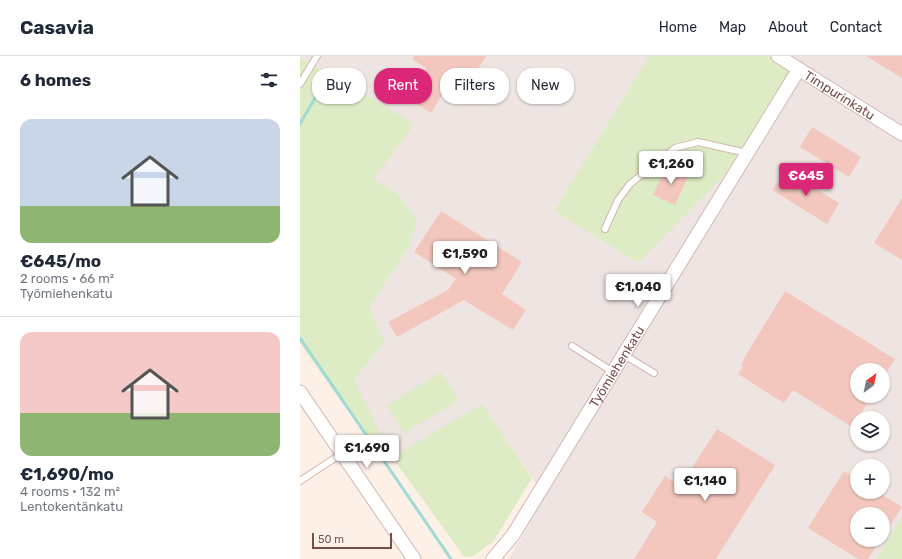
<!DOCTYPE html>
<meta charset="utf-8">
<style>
body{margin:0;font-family:Rubik,sans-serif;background:#f2f2f3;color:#1f2937;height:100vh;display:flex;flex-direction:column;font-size:15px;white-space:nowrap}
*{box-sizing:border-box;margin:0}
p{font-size:13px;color:#747a83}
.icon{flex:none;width:22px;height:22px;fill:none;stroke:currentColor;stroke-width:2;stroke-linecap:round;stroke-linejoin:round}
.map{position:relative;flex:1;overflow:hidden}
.panel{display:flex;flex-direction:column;background:#fff;width:300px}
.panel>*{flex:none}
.guide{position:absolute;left:12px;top:12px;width:380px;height:36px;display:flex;gap:8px}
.needle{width:26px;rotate:33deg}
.fabs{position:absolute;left:550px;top:307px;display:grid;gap:8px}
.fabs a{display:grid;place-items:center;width:40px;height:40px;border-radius:50%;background:#fff;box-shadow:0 1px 3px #0004;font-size:20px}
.scale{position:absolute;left:12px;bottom:10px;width:80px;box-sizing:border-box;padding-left:4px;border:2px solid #78504a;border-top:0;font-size:11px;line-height:14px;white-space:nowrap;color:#78504a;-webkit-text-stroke:3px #fff5ee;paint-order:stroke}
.price{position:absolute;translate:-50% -34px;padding:0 9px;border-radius:4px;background:#fff;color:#222;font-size:13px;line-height:26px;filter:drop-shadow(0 1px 2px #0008)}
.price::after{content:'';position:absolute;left:50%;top:24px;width:12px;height:9px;margin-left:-6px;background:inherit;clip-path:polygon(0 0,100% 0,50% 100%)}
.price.selected{background:#db2777;color:#fff}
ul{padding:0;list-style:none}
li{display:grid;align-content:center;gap:8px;height:212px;padding:0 20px}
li+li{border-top:1px solid #e0e1e3}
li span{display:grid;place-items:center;height:124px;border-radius:12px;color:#555}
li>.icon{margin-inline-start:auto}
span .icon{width:72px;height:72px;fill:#fffc;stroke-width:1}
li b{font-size:17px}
h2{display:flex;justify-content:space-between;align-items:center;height:48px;padding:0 20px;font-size:17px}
.chip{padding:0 14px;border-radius:16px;background:#fff;box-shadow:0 1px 3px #0004;font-size:14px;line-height:36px}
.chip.selected{background:#db2777;color:#fff}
header{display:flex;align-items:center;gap:24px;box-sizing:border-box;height:56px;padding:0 20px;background:#fff;border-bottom:1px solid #e0e1e3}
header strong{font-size:19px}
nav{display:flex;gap:22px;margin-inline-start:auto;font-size:14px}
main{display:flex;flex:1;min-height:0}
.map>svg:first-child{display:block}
.industrial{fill:#eee4e1;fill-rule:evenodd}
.green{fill:#ddecc5}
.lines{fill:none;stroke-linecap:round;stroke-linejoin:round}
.stream{stroke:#a0dad6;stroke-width:3}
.building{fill:#f4c7be}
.lane-casing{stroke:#d2b7af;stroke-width:8}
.street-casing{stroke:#d2b7af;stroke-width:15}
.lane{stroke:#fff;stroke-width:6}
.street{stroke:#fff;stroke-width:13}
.labels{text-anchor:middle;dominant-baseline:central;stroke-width:3;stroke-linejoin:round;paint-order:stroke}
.street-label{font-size:13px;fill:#78504a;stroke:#fff5ee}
</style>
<header>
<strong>Casavia</strong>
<nav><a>Home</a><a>Map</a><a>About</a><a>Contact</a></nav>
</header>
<main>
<section class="panel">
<h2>6 homes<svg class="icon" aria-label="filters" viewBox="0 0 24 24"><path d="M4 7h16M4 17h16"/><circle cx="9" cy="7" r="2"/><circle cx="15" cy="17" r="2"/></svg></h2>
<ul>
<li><span style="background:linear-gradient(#c9d6e8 70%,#8fb573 0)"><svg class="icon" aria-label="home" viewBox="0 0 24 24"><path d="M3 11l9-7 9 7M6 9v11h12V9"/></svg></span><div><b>€645/mo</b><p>2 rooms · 66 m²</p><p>Työmiehenkatu</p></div></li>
<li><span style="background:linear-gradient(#f6c9c9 65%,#8fb573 0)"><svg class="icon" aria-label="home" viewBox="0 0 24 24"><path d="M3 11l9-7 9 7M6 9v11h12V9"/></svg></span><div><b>€1,690/mo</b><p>4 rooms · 132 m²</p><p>Lentokentänkatu</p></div></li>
</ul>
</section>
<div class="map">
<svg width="602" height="503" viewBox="0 0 602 503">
<rect width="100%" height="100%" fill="#fdf0e7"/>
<!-- industrial -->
<path class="industrial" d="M0,0H349L254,155L338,207L490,15L467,0H602V461L576,503H209L245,440L182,349L92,401L54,324L85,285L69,252L110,189L98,138L73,124L38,24L0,2ZM557,314H583V340H557ZM557,362H583V388H557ZM557,410H583V436H557ZM557,458H583V484H557Z"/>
<!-- green -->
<path class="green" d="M349,0H467L491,15L425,118L338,207L254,155Z
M0,2L115,68L73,123L98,138L117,165L110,189L69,252L85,285L54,324L92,401L182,348L232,422L193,486L173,500L164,501L92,401L85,407L0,287Z
M141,316L159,344L104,377L87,349Z
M602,461V503H576Z"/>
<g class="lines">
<!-- stream -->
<path class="stream" d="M0,68L26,23
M0,282L151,503"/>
</g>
<!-- building -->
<path class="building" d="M114,0H186L166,32L152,23L131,57L107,42L126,12L112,3Z
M566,0H602V22Z
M512,71L561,101L549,121L500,91Z
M367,109L389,119L375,149L353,139Z
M485,114L539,147L527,168L472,134Z
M602,142V204L574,187Z
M141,155L222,206L202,238L226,254L213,274L164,244L97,281L88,266L148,234L156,223L114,196Z
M485,235L595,303L583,322V314H557V340H572L552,371L493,334L484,347L438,318L443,311L441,310L444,304H443Z
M417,373L475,409L416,503H334L357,466L342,456L365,420L380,430Z
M544,415L557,423V436H578L602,451L583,480V458H557V484H580L568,503H558L508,472Z"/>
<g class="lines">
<!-- lane casing -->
<g class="lane-casing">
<path id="lane" d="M0,28L17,0
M305,173L318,144L330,128L375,92L398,86L447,97
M272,290L313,316
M324,299L354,317
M0,425L41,398"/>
</g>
<!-- street casing -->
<g class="street-casing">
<g id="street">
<path id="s1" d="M478,0L602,78"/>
<path d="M0,336L114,503"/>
<path id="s2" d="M193,503L213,479L499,13"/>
</g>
</g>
<!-- lane -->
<use href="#lane" class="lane"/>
<!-- street -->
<use href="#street" class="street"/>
</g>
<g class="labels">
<!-- street labels -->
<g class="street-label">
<text stroke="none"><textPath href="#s1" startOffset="73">Timpurinkatu</textPath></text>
<text stroke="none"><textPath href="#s2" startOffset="229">Työmiehenkatu</textPath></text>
</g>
</g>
</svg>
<div class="fabs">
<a><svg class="needle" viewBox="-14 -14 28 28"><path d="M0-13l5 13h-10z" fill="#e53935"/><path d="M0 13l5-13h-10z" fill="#747a83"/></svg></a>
<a><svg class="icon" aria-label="layers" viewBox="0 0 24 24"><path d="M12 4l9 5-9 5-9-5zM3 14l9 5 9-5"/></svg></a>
<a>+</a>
<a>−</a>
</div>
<div class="scale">50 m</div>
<b class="price" style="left:371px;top:129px">€1,260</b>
<b class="price selected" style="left:506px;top:141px">€645</b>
<b class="price" style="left:165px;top:219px">€1,590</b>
<b class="price" style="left:338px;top:252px">€1,040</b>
<b class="price" style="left:67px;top:413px">€1,690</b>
<b class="price" style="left:405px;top:446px">€1,140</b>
<div class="guide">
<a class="chip">Buy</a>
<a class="chip selected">Rent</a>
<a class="chip">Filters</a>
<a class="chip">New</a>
</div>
</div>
</main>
